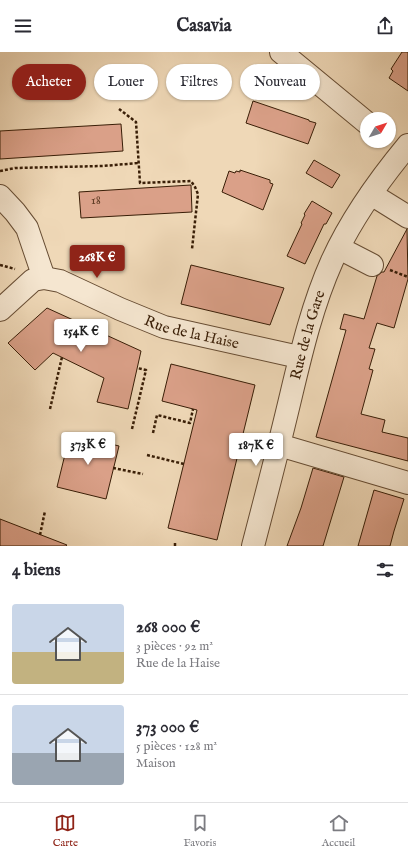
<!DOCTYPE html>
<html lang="fr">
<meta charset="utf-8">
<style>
body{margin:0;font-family:"IM FELL English",serif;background:#f2f2f3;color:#2b2b33;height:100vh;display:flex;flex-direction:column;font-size:15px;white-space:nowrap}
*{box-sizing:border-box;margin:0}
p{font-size:13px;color:#7c7c81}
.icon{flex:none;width:22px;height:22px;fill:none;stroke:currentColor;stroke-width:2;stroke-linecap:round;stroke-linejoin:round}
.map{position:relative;height:494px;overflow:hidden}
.details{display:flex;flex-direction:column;background:#fff;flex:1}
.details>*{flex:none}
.top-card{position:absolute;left:12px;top:12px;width:384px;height:36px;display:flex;gap:8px}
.needle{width:26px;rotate:51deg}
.buttons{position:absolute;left:360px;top:60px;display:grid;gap:8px}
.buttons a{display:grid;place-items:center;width:36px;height:36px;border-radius:50%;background:#fff;box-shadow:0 1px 3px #0004;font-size:20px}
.price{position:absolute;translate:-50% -34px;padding:0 9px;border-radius:4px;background:#fff;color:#222;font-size:13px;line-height:26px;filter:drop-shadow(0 1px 2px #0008)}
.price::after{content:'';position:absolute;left:50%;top:24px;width:12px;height:9px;margin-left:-6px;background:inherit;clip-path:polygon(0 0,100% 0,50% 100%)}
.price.active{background:#8f2418;color:#fff}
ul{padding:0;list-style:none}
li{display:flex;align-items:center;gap:12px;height:100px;padding:0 12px}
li+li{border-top:1px solid #e1e1e2}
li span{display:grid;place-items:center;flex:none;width:112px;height:80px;border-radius:4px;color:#555}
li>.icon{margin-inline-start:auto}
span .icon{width:48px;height:48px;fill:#fffc;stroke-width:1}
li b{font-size:17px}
h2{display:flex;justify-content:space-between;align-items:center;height:48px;padding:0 12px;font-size:17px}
.chip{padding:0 14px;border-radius:18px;background:#fff;box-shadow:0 1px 3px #0004;font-size:14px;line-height:36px}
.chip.active{background:#8f2418;color:#fff}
header{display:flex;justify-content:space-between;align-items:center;height:52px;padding:0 12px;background:#fff;font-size:18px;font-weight:800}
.tab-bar{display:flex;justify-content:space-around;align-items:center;height:56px;border-top:1px solid #e1e1e2;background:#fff;font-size:11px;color:#7c7c81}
.tab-bar a{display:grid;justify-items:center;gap:2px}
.tab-bar .active{color:#8f2418}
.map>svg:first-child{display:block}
.building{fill:#daa088;stroke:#391e07}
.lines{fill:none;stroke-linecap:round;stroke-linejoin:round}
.minor-casing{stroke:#664c33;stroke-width:24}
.path{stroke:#391e07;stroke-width:2.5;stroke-dasharray:3 2;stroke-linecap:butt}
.minor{stroke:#f5e6d0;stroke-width:22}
.labels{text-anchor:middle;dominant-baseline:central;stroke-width:3.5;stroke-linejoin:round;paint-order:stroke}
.number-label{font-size:13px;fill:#613e27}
.street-label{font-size:15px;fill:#391e07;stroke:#f5e6d0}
</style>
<header><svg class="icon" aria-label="menu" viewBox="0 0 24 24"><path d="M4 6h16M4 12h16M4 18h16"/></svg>Casavia<svg class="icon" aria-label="share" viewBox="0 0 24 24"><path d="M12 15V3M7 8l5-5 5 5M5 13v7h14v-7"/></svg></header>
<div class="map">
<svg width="408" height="494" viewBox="0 0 408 494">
<rect width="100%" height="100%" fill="#efd8b7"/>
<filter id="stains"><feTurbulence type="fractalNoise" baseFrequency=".005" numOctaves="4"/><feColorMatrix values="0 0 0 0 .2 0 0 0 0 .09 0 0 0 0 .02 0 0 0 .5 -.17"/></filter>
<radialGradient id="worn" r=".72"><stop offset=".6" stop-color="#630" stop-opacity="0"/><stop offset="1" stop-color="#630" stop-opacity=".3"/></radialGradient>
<!-- building -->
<path class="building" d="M402,0H408V39L389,26L393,19L391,17Z
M253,49L309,68V69L316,71L308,92L246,71Z
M121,72L123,99L0,107V79Z
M314,108L340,123L332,136L306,121Z
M240,118L270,128V131L273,132L263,158L222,140L229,119L235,121L236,119L240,120Z
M191,133L192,160L81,166L79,140Z
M312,149L332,161L326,172H324L305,212L287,204L302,172L301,171L305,163L304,162Z
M407,177L408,227L394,276L377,271L369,296L375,297L369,317L373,318L361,362L385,368L382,380L408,386V409L316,385L346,278L340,277L344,262L364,267L377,224L382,220H384Z
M191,213L284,236L270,273L181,252Z
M47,256L141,299L128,357L97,350L104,326L53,301L35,318L8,291Z
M171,312L255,333L217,488L168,476L197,358L162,349Z
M70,382L119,394L106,447L57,435Z
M313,416L344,425L323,494H287L301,456Z
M374,438L404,447L394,479L390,494H358Z
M0,467L67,493L66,494H0Z"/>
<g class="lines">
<!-- minor casing -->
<g class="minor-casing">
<g id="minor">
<path d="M281,0L367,71"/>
<path d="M371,142L408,165"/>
<path d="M0,144L15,160L27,176L44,226"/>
<path d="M339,196L372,213"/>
<path id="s1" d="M0,258L33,228L44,226L60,229L120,257L164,275L299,305"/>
<path d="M279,393L408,431"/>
<path id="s2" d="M253,494C265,448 277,402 288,356C300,306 311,256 332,209C351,167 379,128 408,93"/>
</g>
</g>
<!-- path -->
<path class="path" d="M119,57L136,70L140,131L191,129L195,135L198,142L192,197
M0,119L15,116L103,114L139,111
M0,213L15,217
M390,218L408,225
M50,357L62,305
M132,377L146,318L137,316
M153,381L157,363L190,371L193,357
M147,403L184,412
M113,416L143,422
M40,483L45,459
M175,494V491"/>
<!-- minor -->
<use href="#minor" class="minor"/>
</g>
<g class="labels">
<!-- number labels -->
<g class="number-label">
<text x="96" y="148">18</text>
</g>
<!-- street labels -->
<g class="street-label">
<text stroke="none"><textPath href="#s1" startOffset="214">Rue de la Haise</textPath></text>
<text stroke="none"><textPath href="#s2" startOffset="218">Rue de la Gare</textPath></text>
</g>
</g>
<rect width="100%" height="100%" filter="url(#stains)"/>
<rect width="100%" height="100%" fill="url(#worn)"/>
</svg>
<div class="buttons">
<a><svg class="needle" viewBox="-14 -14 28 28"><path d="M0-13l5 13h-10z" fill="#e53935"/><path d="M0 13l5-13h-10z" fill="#7c7c81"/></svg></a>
</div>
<b class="price active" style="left:97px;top:227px">268K €</b>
<b class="price" style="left:81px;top:301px">154K €</b>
<b class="price" style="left:88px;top:414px">373K €</b>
<b class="price" style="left:256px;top:415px">187K €</b>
<div class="top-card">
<a class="chip active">Acheter</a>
<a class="chip">Louer</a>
<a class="chip">Filtres</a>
<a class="chip">Nouveau</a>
</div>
</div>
<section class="details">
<h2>4 biens<svg class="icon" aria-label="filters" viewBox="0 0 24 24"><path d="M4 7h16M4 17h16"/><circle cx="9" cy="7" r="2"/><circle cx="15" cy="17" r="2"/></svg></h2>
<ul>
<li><span style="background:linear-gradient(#c9d6e8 60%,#c2b280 0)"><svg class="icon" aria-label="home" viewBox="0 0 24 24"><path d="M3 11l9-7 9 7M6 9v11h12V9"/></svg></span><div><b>268 000 €</b><p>3 pièces · 92 m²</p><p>Rue de la Haise</p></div></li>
<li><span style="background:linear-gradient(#c9d6e8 60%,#9aa5b1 0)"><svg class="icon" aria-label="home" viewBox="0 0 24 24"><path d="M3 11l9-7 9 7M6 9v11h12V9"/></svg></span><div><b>373 000 €</b><p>5 pièces · 128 m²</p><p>Maison</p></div></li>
</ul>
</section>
<nav class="tab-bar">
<a class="active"><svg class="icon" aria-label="map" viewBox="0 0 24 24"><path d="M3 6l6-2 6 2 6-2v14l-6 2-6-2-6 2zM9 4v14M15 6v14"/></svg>Carte</a>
<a><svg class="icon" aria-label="saved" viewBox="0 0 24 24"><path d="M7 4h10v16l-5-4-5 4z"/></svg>Favoris</a>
<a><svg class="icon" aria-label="home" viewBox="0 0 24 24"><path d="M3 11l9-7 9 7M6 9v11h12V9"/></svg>Accueil</a>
</nav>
